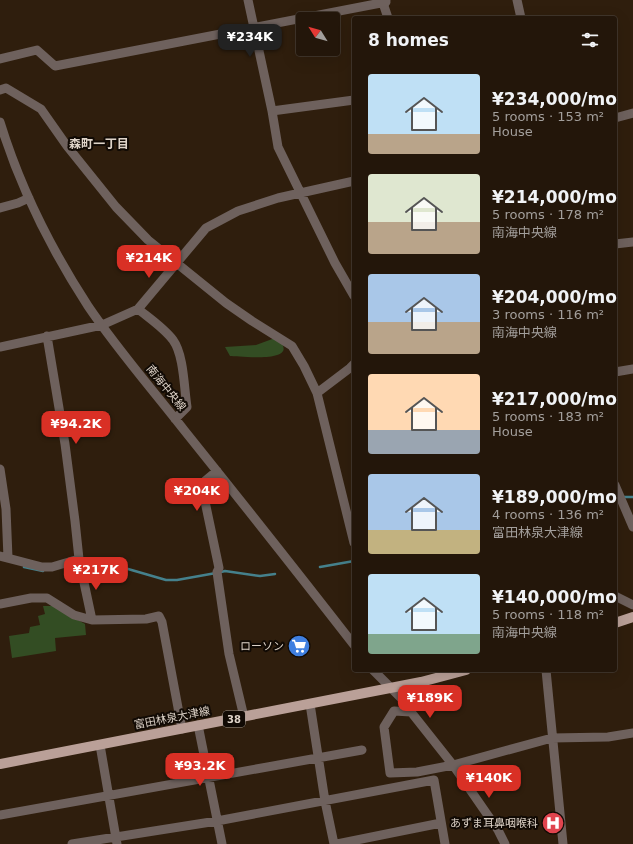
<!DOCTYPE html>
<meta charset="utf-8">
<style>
body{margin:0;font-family:"DejaVu Sans","Noto Sans JP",sans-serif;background:#2b1f13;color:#f1f3f6;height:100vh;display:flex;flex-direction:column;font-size:15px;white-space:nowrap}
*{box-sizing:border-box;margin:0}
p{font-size:13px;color:#a39f9c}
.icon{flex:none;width:22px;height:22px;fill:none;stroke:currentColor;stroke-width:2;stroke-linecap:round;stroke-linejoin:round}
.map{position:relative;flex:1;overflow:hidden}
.drawer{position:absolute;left:352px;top:16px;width:265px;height:656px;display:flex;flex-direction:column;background:#23160a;border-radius:4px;box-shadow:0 4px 16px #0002,0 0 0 1px #40352b}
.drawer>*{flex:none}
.needle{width:26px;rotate:307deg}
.tools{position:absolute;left:296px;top:12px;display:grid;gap:8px}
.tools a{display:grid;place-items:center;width:44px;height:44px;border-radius:4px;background:#23160a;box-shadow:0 4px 16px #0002,0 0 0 1px #40352b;font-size:20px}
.price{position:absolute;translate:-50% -34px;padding:0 9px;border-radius:8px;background:#d93025;color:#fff;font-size:13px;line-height:26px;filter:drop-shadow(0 1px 2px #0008)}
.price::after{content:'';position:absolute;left:50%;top:24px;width:12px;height:9px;margin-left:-6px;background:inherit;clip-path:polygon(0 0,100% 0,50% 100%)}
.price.current{background:#222;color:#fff}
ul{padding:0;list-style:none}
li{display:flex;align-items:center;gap:12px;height:100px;padding:0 16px}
li span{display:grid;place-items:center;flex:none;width:112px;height:80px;border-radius:4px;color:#555}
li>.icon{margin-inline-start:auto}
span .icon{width:48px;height:48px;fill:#fffc;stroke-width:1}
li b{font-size:17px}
h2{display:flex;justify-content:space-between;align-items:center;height:48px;padding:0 16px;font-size:17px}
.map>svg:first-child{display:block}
.green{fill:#334d23}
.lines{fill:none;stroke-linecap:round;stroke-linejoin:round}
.stream{stroke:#45818c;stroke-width:2.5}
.minor{stroke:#6e615d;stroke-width:9}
.major{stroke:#baa098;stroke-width:10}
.labels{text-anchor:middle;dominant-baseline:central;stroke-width:4;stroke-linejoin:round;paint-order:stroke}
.shield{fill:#110a04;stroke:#a0978d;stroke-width:1}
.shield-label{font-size:10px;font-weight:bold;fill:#ded3c8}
.street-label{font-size:11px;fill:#ded3c8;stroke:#110a04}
.poi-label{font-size:11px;fill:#ded3c8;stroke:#110a04;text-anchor:end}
.neighbourhood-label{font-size:12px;font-weight:bold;fill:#ded3c8;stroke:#110a04}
</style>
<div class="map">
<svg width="633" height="844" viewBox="0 0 633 844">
<rect width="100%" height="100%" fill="#2f1e0d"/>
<!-- green -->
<path class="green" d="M275,338C277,340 280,342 282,344C294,363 237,356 230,356L225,347L256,345Z
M43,606H53L85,624L86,635L55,638L56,651L12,658L9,636L29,633L30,627L40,625L38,616L45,614Z"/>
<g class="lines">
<!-- stream -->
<path class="stream" d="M624,497H633
M82,562L97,560L166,580H177L216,573
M24,567L43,571
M320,567L354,561
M221,572L225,571L260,576L275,574"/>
<!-- minor -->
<path class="minor" d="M248,0L272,111L278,147L335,263L354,296
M386,0L384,6L388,18
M517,0L521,18
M0,59L37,50L55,66L386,2
M0,90L6,88L41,109L67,146L116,207L148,240L226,303L252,321L292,346L304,366L317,393L354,543
M272,111L354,100
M615,118L633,113
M0,122C20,187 51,249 88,306C117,349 152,389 184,430C241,501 298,573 354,645
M0,208L18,203L29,198
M615,244L633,242
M138,309C149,318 164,328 173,340C184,355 184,388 187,407L175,419
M47,336L65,444L75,521L79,559L92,620
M0,347L102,325L138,309L206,228L238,211L278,198L354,181
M615,372L633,369
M317,393L350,368L354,364
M0,469L6,509L8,558
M217,471L205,481L203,492L219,568L217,572L229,654L244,717
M615,485L633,527
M0,556L42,567H52L79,559
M615,596L633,605
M0,604L31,598H47L74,615L92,620L146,619L159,616L162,622L182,729
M373,670L403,700L411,712L453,765L498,830L505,844
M546,670L563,844
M310,704L325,801L334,844
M411,712L394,711L384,727L390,773L417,772L453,765L552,738L608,737L633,733
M198,725L222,844
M100,745L117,844
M0,815L362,750
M72,844L217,821L434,780L445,844
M337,844L441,823"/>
<!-- major -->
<path class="major" d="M615,623L633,617
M0,764L421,682L466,670"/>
</g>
<!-- icons -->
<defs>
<g id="supermarket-disc" transform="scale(1.15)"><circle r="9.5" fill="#3f7fe0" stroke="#110a04"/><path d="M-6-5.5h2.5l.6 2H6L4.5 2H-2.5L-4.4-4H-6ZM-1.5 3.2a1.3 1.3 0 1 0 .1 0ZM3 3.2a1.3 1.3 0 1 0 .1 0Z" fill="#fff"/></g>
<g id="hospital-disc" transform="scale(1.15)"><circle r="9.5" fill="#e0444e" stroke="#110a04"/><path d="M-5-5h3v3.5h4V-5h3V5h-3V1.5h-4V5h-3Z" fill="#fff"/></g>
</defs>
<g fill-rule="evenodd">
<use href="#supermarket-disc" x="299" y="646"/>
<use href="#hospital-disc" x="553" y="823"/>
</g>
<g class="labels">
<!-- shield labels -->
<rect class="shield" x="223" y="711" width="22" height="16" rx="3"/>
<g class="shield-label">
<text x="234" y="719">38</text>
</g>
<!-- street labels -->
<g class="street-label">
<text transform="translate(166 388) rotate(51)">南海中央線</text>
<text transform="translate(172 718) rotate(-11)">富田林泉大津線</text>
</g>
<!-- poi labels -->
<g class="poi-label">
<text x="284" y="646">ローソン</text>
<text x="538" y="823">あずま耳鼻咽喉科</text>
</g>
<!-- neighbourhood labels -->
<g class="neighbourhood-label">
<text x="99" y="144">森町一丁目</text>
</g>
</g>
</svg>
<div class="tools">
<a><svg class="needle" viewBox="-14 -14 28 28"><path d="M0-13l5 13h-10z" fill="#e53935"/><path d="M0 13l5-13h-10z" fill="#a39f9c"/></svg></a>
</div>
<b class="price current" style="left:250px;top:58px">¥234K</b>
<b class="price" style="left:149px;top:279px">¥214K</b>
<b class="price" style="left:76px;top:445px">¥94.2K</b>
<b class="price" style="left:197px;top:512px">¥204K</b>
<b class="price" style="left:96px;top:591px">¥217K</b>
<b class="price" style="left:430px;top:719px">¥189K</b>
<b class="price" style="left:200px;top:787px">¥93.2K</b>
<b class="price" style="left:489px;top:799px">¥140K</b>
<section class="drawer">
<h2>8 homes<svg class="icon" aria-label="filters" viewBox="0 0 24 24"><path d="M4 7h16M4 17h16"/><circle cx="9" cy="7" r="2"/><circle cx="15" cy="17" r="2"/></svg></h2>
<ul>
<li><span style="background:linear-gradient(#bfe0f5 75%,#b9a48a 0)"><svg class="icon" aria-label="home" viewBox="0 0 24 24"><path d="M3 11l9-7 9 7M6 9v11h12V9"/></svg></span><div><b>¥234,000/mo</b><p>5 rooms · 153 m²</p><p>House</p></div></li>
<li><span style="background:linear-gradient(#dfe7d0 60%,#b9a48a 0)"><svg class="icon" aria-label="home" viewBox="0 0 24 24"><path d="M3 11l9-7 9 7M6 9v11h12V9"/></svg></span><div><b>¥214,000/mo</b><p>5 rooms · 178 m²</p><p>南海中央線</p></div></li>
<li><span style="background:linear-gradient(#a9c7e8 60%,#b9a48a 0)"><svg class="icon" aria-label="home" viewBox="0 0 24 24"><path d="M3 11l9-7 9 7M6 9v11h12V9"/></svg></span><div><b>¥204,000/mo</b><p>3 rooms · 116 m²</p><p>南海中央線</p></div></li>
<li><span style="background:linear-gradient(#ffd9b3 70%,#9aa5b1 0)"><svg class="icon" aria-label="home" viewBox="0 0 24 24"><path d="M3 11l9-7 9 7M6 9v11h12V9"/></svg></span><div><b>¥217,000/mo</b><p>5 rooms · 183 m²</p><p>House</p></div></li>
<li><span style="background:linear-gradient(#a9c7e8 70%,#c2b280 0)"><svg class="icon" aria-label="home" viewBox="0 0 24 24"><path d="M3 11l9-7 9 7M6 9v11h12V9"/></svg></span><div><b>¥189,000/mo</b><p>4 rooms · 136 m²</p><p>富田林泉大津線</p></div></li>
<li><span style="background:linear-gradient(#bfe0f5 75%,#7fa58c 0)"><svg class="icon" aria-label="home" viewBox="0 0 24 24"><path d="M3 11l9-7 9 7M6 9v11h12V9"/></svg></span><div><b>¥140,000/mo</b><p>5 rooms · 118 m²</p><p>南海中央線</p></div></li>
</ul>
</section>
</div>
